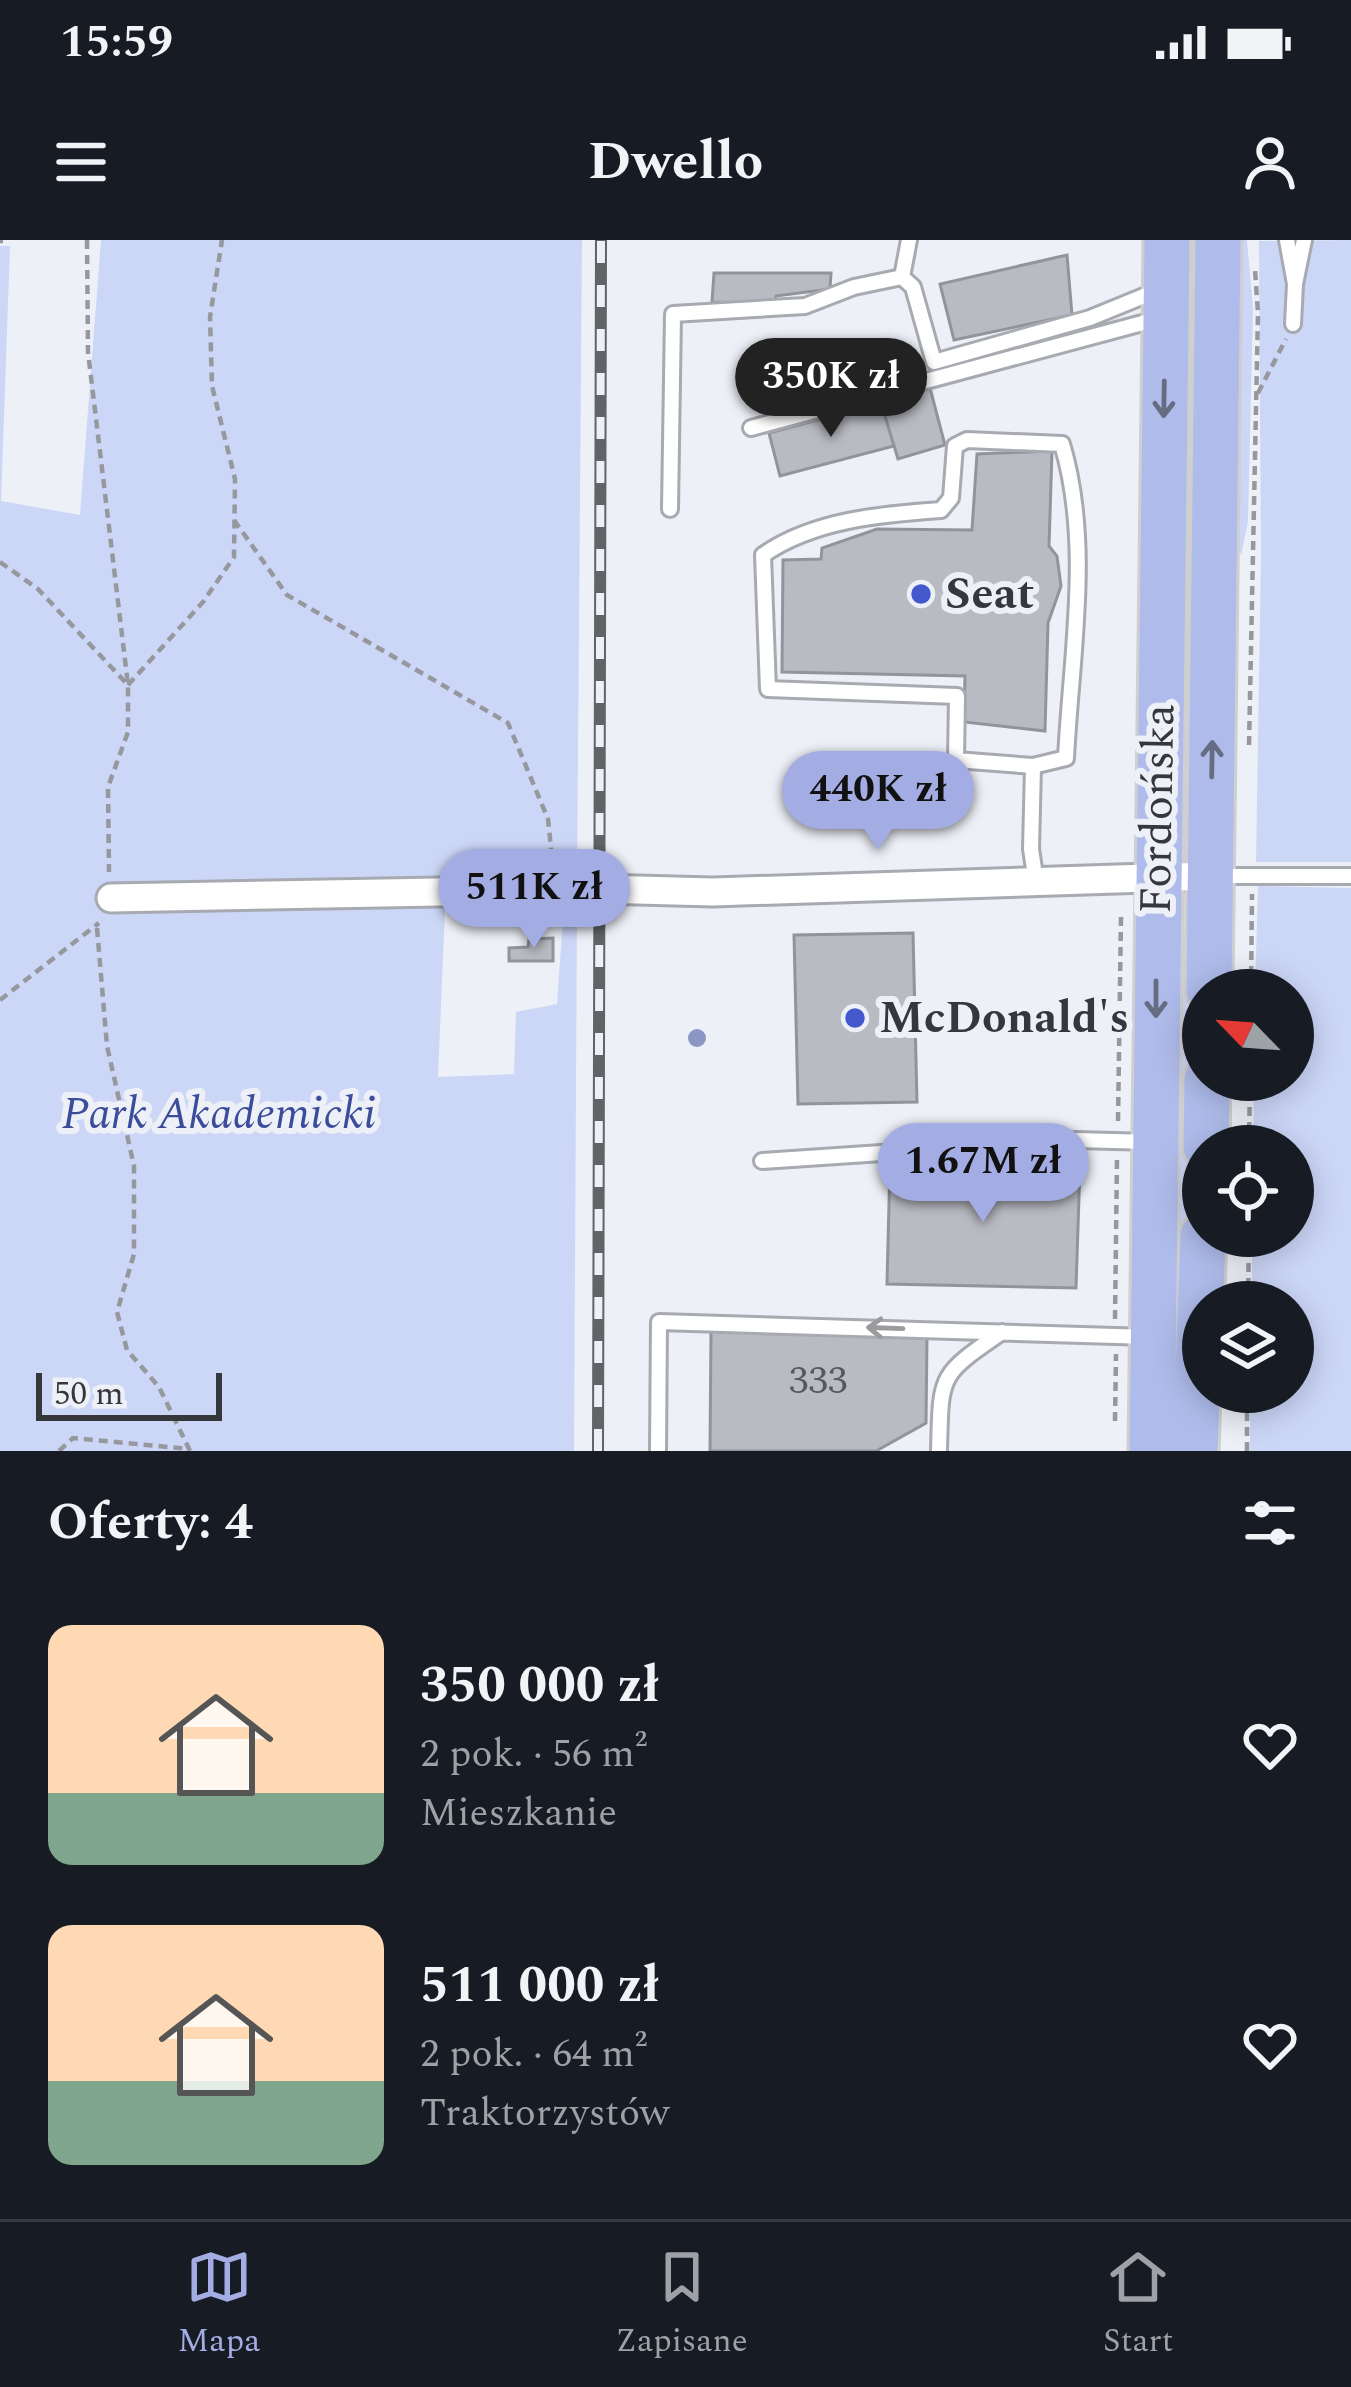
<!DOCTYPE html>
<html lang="pl">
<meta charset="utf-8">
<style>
body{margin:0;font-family:Spectral,serif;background:#242831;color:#f1f3f6;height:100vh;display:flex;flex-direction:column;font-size:45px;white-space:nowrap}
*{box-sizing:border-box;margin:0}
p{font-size:39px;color:#9ea1a6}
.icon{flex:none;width:66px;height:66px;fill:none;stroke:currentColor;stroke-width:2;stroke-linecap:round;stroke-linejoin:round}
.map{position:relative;height:1211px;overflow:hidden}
.sheet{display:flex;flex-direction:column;background:#171b24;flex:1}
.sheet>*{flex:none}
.needle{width:78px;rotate:295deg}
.tools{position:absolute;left:1182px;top:729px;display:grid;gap:24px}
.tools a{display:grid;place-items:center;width:132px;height:132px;border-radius:50%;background:#171b24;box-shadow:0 6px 30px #0003;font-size:60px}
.scale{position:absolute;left:36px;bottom:30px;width:186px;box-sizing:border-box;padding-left:12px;border:6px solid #36373a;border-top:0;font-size:33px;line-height:42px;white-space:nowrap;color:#36373a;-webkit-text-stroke:9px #edf0f7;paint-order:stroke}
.price{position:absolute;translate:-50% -102px;padding:0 27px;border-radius:42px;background:#a3ade3;color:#111;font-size:39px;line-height:78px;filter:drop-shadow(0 3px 6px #0008)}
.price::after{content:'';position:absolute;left:50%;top:72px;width:36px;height:27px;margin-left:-18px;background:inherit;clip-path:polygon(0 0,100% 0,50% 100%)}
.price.active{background:#222;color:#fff}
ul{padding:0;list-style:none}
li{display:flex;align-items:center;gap:36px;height:300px;padding:0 48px}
li span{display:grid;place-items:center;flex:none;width:336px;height:240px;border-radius:24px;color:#555}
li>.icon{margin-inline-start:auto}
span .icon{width:144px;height:144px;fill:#fffc;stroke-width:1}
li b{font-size:51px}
h2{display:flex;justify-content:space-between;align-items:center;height:144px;padding:0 48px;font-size:51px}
.status{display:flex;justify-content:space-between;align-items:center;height:84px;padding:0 60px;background:#171b24;direction:ltr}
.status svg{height:33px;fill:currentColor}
header{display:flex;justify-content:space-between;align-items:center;height:156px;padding:0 48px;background:#171b24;font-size:54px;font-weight:700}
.tabs{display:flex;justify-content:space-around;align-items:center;height:168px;border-top:3px solid #363941;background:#171b24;font-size:33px;color:#9ea1a6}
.tabs a{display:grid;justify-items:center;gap:6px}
.tabs .active{color:#a3ade3}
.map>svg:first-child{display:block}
.green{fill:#ccd6f7}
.building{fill:#b9bbc2;stroke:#91949a;stroke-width:3}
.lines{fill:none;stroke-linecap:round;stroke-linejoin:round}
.lane-casing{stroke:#a7aab0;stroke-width:20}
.street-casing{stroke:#a7aab0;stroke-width:33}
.primary-casing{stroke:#cfcfd0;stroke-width:51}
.path{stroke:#96989d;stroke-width:4.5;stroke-dasharray:9 6;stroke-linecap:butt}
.lane{stroke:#fff;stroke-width:14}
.street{stroke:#fff;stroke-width:27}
.primary{stroke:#afbceb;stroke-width:45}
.rail-casing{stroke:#626367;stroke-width:12}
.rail{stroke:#edf0f7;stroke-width:8;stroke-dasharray:22;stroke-linecap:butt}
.tree{fill:#8b96c4}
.oneway{stroke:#666c81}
.oneway2{stroke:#9a9b9c}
.poi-dot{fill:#4358cc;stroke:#edf0f7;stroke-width:4.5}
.labels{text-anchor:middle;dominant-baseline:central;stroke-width:12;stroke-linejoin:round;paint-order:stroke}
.number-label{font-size:39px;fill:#57585c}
.poi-label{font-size:45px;font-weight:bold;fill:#36373a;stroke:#edf0f7;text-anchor:start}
.street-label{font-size:45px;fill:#36373a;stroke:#edf0f7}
.park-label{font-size:45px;font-style:italic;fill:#3b4c9b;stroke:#edf0f7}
</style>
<div class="status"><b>15:59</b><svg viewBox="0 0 49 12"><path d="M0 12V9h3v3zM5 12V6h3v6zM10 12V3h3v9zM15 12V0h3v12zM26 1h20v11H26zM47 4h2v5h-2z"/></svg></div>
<header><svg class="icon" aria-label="menu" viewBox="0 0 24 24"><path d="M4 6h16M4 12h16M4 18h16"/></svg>Dwello<svg class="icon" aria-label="person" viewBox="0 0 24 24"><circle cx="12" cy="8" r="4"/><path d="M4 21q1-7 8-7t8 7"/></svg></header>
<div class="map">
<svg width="1351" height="1211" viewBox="0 0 1351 1211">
<rect width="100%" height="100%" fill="#edf0f7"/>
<!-- green -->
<path class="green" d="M101,0H582L577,637L446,645L438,837L514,834L516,772L557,764L564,665H577L574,1211H0V6H10L1,261L80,275Z
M1177,0H1206L1189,617L1185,619L1180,617Z
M1235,0H1247L1253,69L1248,281L1241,316L1230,267Z
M1351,0V622H1256L1261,315L1259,1Z
M1258,646L1351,648V1211H1250V1152H1293V1062H1252V996H1293V906H1253L1254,840H1293V750H1255Z
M1187,696L1188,952L1180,1211L1168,1053L1171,697Z"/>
<!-- building -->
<path class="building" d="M1067,15L1072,75L954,100L940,44Z
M714,33H831L830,49L776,56L774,64L712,62Z
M930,148L945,205L898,219L881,163Z
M881,163L894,206L780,236L769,193Z
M1052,211L1049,306L1057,316L1061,346L1048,383L1045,491L964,482L965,436L782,432L783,320L821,319L822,308L877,289L972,290L977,214Z
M913,693L917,862L798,864L794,695Z
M553,698V721H509V708L528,707L529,699Z
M890,923L1080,927L1076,1048L887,1044Z
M711,1091L927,1098L926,1183L876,1211H710Z"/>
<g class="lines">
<!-- lane casing -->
<g class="lane-casing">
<path id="lane" d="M1287,0L1295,44L1304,0
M902,37L909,0
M1293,84L1295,44
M751,188L1161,78
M670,269L673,74L805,66L854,47L902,37L913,47L934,122L1090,78L1161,49
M1033,526L1066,518C1071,416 1092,304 1062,204L967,200L955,206L951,258L941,270C882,274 813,280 763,315L768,449L957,456L956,520L1033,526L1031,609L1036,642
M1218,636H1351
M762,921L1076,900L1152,902
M658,1211L659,1082L1149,1097
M939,1211C941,1134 938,1136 1002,1092"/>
</g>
<!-- street casing -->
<g class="street-casing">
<path id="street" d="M111,658L599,649L713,652L1210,636"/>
</g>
<!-- primary casing -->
<g class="primary-casing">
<path id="primary" d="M1209,750L1218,0
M1206,906L1207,840
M1152,1211L1167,0
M1195,1211L1203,996"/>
</g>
<!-- path -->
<path class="path" d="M87,0L88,112L128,445V492L108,547L109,632
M0,1H3
M1258,153L1286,99
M234,280L287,355L508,483L548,579L553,627
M0,322L38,349L128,445
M128,445L203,362L234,317L235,239L212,146L210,77L222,0
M1249,505L1258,73L1255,30
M97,688L107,806L134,926V1014L117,1072L127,1110L159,1147L190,1211
M1251,750L1252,654
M0,760L99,683
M1118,881L1121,677
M1249,906L1250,840
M1248,1062L1249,996
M1115,1079L1117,917
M1115,1181L1116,1114
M59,1211L73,1198L189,1209
M1247,1211V1152"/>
<!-- lane -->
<use href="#lane" class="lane"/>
<!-- street -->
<use href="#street" class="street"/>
<!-- primary -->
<use href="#primary" class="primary"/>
<!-- rail casing -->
<g class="rail-casing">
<path id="rail" d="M598,1211L601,0"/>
</g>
<!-- rail -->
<use href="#rail" class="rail"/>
</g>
<!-- trees -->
<circle class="tree" cx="697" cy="798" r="9"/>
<!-- one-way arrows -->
<defs><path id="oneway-shaft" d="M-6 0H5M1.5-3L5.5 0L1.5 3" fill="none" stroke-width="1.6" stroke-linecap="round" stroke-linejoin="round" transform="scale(3)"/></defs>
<g class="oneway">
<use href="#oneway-shaft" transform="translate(1164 159) rotate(91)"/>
<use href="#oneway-shaft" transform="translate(1212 519) rotate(-89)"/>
<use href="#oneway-shaft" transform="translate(1156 759) rotate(90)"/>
</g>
<use class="oneway2" href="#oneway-shaft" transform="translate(885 1088) rotate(-178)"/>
<!-- markers -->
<g class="poi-dot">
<circle cx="921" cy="354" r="12"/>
<circle cx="855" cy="778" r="12"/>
</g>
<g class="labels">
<!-- number labels -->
<g class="number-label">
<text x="818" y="1141">333</text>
</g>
<!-- poi labels -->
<g class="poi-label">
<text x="945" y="354">Seat</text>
<text x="879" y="778">McDonald's</text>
</g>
<!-- street labels -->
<g class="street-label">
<text transform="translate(1158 569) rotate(-89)">Fordońska</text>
</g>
<!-- park labels -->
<g class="park-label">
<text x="219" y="874">Park Akademicki</text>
</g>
</g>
</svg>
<div class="tools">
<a><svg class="needle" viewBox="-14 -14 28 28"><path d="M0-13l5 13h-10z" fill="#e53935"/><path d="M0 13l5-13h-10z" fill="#9ea1a6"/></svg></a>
<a><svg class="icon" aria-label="locate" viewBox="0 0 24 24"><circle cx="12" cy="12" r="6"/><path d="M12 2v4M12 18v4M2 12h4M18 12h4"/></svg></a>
<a><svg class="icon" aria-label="layers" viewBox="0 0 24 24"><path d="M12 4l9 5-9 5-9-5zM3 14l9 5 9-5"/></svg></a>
</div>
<div class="scale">50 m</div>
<b class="price active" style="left:831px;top:200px">350K zł</b>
<b class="price" style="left:878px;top:613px">440K zł</b>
<b class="price" style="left:534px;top:711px">511K zł</b>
<b class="price" style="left:983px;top:985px">1.67M zł</b>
</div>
<section class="sheet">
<h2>Oferty: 4<svg class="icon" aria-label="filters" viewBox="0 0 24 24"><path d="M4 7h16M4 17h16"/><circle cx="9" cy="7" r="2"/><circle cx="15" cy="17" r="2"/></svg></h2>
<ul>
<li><span style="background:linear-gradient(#ffd9b3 70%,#7fa58c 0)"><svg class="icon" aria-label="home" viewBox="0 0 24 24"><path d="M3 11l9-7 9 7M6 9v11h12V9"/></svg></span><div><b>350 000 zł</b><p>2 pok. · 56 m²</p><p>Mieszkanie</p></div><svg class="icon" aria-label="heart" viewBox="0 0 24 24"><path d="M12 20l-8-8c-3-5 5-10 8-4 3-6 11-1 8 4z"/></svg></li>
<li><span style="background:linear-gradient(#ffd9b3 65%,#7fa58c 0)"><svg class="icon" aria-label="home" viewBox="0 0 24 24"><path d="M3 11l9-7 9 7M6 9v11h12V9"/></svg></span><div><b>511 000 zł</b><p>2 pok. · 64 m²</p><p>Traktorzystów</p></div><svg class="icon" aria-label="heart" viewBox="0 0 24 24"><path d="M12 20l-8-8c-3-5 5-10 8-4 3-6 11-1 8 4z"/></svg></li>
</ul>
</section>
<nav class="tabs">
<a class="active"><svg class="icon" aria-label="map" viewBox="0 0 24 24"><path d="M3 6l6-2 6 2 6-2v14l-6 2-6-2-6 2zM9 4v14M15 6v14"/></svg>Mapa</a>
<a><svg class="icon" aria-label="saved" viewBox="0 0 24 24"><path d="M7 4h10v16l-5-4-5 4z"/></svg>Zapisane</a>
<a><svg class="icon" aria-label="home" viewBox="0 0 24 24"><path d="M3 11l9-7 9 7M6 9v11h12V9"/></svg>Start</a>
</nav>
